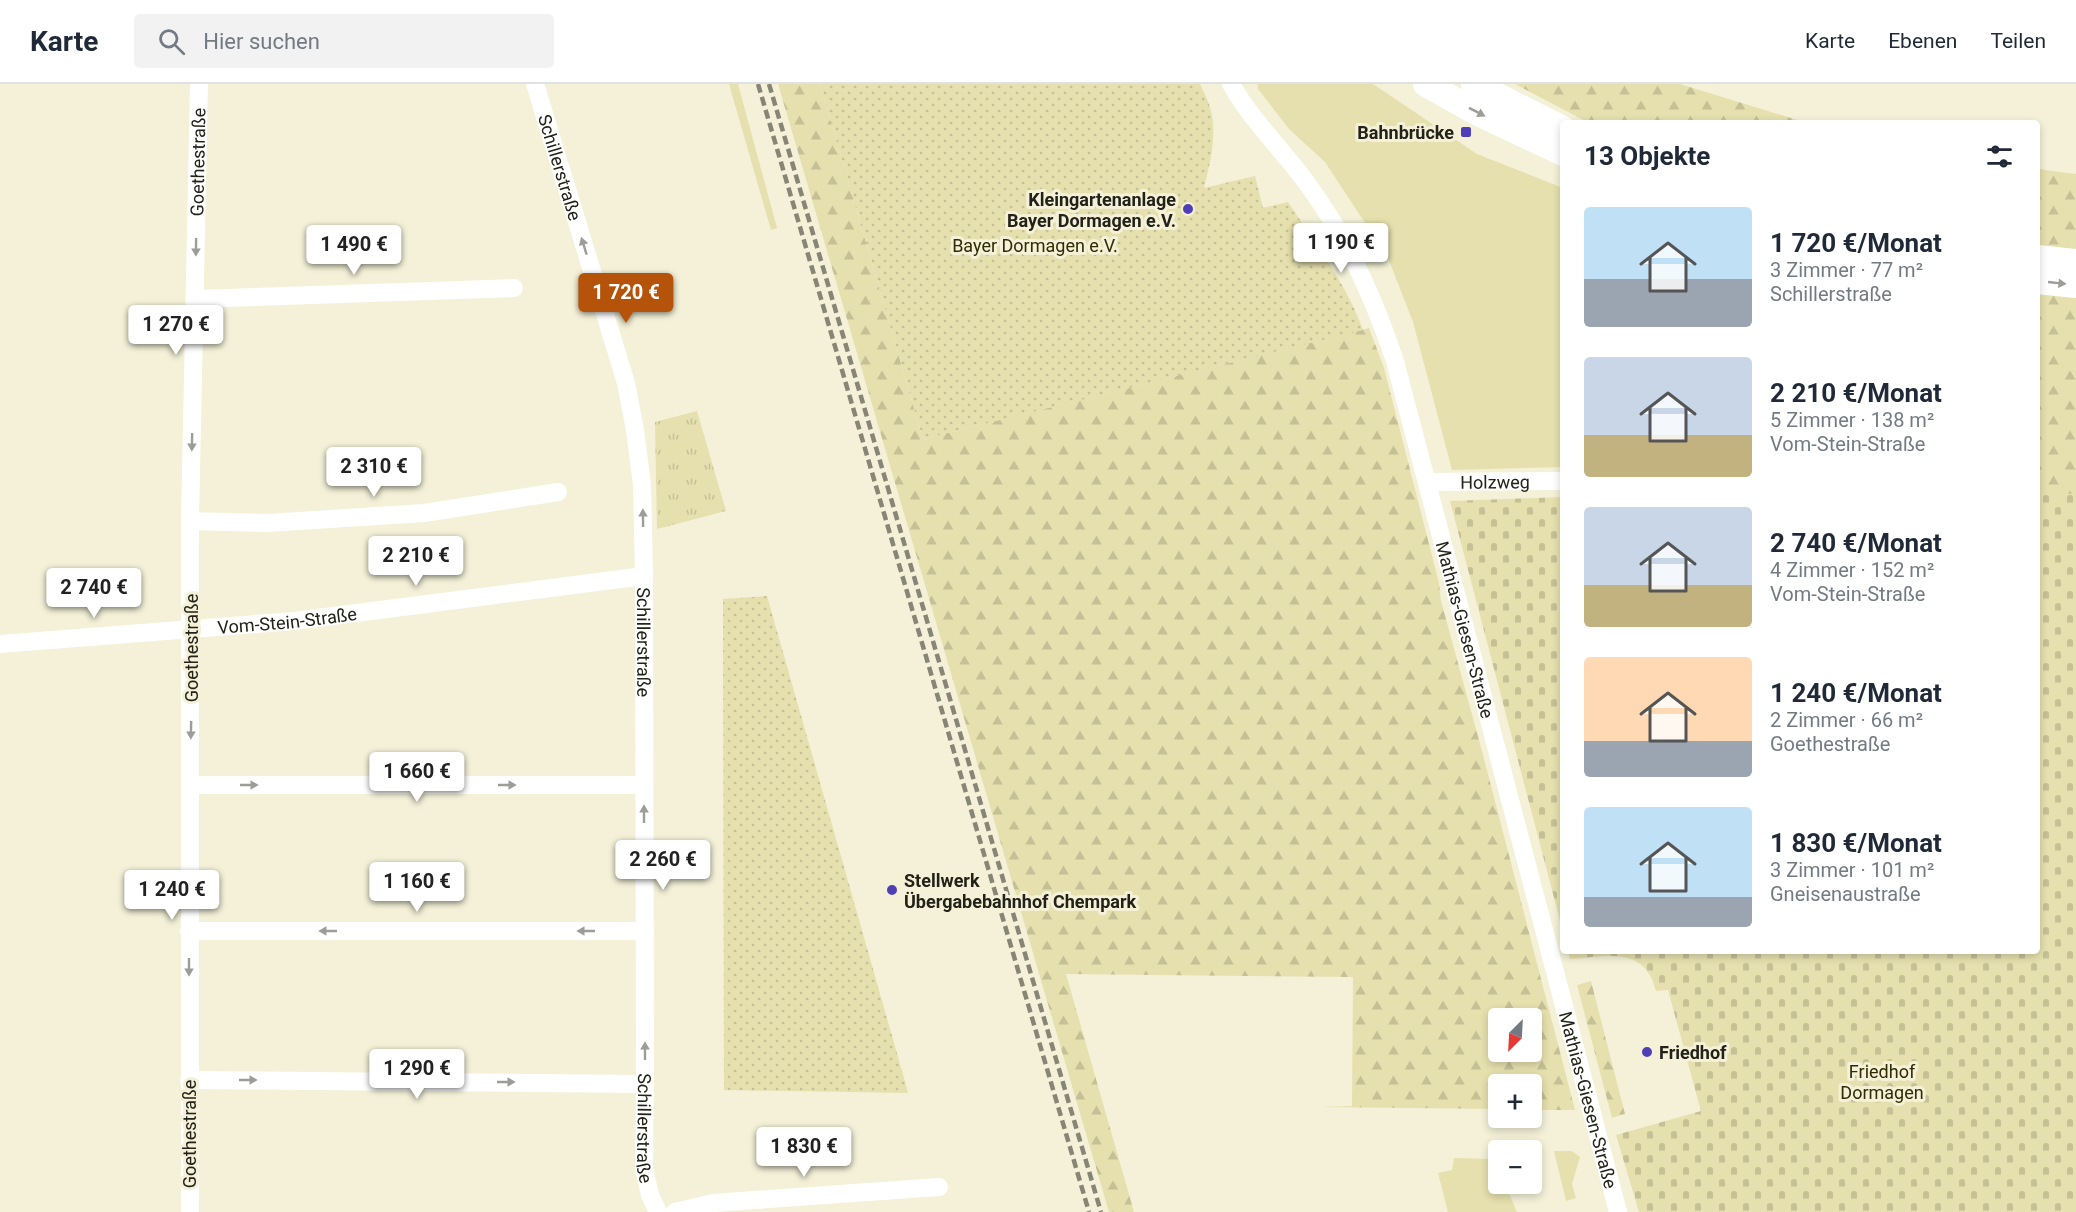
<!DOCTYPE html>
<html lang="de">
<meta charset="utf-8">
<style>
body{margin:0;font-family:Roboto,sans-serif;background:#f2f2f3;color:#1f2937;height:100vh;display:flex;flex-direction:column;font-size:22px;white-space:nowrap}
*{box-sizing:border-box;margin:0}
p{font-size:20px;color:#747a83}
.icon{flex:none;width:33px;height:33px;fill:none;stroke:currentColor;stroke-width:2;stroke-linecap:round;stroke-linejoin:round}
.map{position:relative;flex:1;overflow:hidden}
.drawer{position:absolute;left:1560px;top:36px;width:480px;height:834px;display:flex;flex-direction:column;background:#fff;border-radius:6px;box-shadow:0 3px 9px #0003}
.drawer>*{flex:none}
.needle{width:39px;rotate:204deg}
.controls{position:absolute;left:1488px;top:924px;display:grid;gap:12px}
.controls a{display:grid;place-items:center;width:54px;height:54px;border-radius:6px;background:#fff;box-shadow:0 3px 9px #0003;font-size:30px}
.price{position:absolute;translate:-50% -51px;padding:0 14px;border-radius:6px;background:#fff;color:#222;font-size:20px;line-height:39px;filter:drop-shadow(0 2px 3px #0008)}
.price::after{content:'';position:absolute;left:50%;top:36px;width:18px;height:14px;margin-left:-9px;background:inherit;clip-path:polygon(0 0,100% 0,50% 100%)}
.price.selected{background:#b45309;color:#fff}
ul{padding:0;list-style:none}
li{display:flex;align-items:center;gap:18px;height:150px;padding:0 24px}
li span{display:grid;place-items:center;flex:none;width:168px;height:120px;border-radius:6px;color:#555}
li>.icon{margin-inline-start:auto}
span .icon{width:72px;height:72px;fill:#fffc;stroke-width:1}
li b{font-size:26px}
h2{display:flex;justify-content:space-between;align-items:center;height:72px;padding:0 24px;font-size:26px}
header{display:flex;align-items:center;gap:36px;box-sizing:border-box;height:84px;padding:0 30px;background:#fff;border-bottom:2px solid #e0e1e3}
header strong{font-size:28px}
nav{display:flex;gap:33px;margin-inline-start:auto;font-size:21px}
.search{width:420px;height:54px;background:#f2f2f3;display:flex;align-items:center;gap:15px;box-sizing:border-box;padding:0 21px;border-radius:6px;color:#747a83;font-size:22px}
.map>svg:first-child{display:block}
.grass{fill:#e6e0af}
.forest{fill:url(#forest-firs);fill-rule:evenodd}
.cemetery{fill:url(#cemetery-stones)}
.park{fill:url(#park-tufts)}
.garden{fill:url(#garden-dots)}
.lines{fill:none;stroke-linecap:round;stroke-linejoin:round}
.street{stroke:#fff;stroke-width:18}
.secondary{stroke:#fff;stroke-width:26}
.rail{stroke:#878575;stroke-width:4.5;stroke-dasharray:9 4.5;stroke-linecap:butt}
.oneway{fill:#9c9c98}
.poi-dot{fill:#4e3fb6;stroke:#f4f1d8;stroke-width:2}
.labels{text-anchor:middle;dominant-baseline:central;stroke-width:6;stroke-linejoin:round;paint-order:stroke}
.poi-label{font-size:18px;font-weight:bold;fill:#232219;stroke:#f4f1d8;text-anchor:end}
.street-label{font-size:18px;fill:#232219;stroke:#f4f1d8}
.park-label{font-size:18px;fill:#302b00;stroke:#f4f1d8}
</style>
<header>
<strong>Karte</strong>
<div class="search"><svg class="icon" aria-label="search" viewBox="0 0 24 24"><circle cx="10" cy="10" r="6"/><path d="M15 15l6 6"/></svg>Hier suchen</div>
<nav><a>Karte</a><a>Ebenen</a><a>Teilen</a></nav>
</header>
<div class="map">
<svg width="2076" height="1128" viewBox="0 0 2076 1128">
<defs>
<pattern id="forest-firs" width="22" height="20" patternUnits="userSpaceOnUse" patternTransform="scale(1.5)"><rect width="22" height="20" fill="#e6e0af"/><path d="M5 1l3.5 6h-7zM16 11l3.5 6h-7z" fill="#c5c096"/></pattern>
<pattern id="cemetery-stones" width="16" height="16" patternUnits="userSpaceOnUse" patternTransform="scale(1.5)"><rect width="16" height="16" fill="#e6e0af"/><path d="M2 7V4a2 2 0 0 1 4 0v3zM10 15v-3a2 2 0 0 1 4 0v3z" fill="#c5c096"/></pattern>
<pattern id="park-tufts" width="24" height="20" patternUnits="userSpaceOnUse" patternTransform="scale(1.5)"><rect width="24" height="20" fill="#e6e0af"/><path d="M3 7l-1-3M5 7V3M7 7l1-3M15 17l-1-3M17 17v-4M19 17l1-3" fill="none" stroke="#c5c096"/></pattern>
<pattern id="garden-dots" width="8" height="8" patternUnits="userSpaceOnUse" patternTransform="scale(1.5)"><rect width="8" height="8" fill="#e6e0af"/><path d="M2 2h.1M6 6h.1" fill="none" stroke="#c5c096" stroke-width="1.8" stroke-linecap="round"/></pattern>
</defs>
<rect width="100%" height="100%" fill="#f4f1d8"/>
<!-- grass -->
<path class="grass" d="M729,0H738L777,144L771,146Z
M1257,0H1373L1477,70L1563,104V383L1452,386L1413,238L1388,174L1325,78L1289,45L1258,5Z
M1554,1067H1572L1580,1073L1572,1100L1576,1114L1566,1117Z
M1454,1074L1494,1075L1498,1084V1100H1505L1517,1128H1448L1438,1089L1452,1086Z"/>
<!-- forest -->
<path class="forest" d="M778,0H820L923,355L1369,244L1384,284L1439,499L1441,517L1482,667L1575,1026H1532V1000H1498V1025L1321,1023L1352,1022L1353,893L1066,890L1134,1128H1109ZM1498,934H1532V968H1498Z
M1515,0H1680L1807,39H1589Z
M2037,85L2076,90V414L2037,415Z
M1591,897L1625,1030L1612,1034L1577,901Z"/>
<!-- cemetery -->
<path class="cemetery" d="M2037,408L2076,410V1128H1639L1616,1051L1701,1027L1668,906L1656,907C1654,902 1653,895 1649,890C1633,863 1596,874 1570,875L1568,867H2037Z
M1563,413V848L1450,417Z"/>
<!-- park -->
<path class="park" d="M697,327L726,427L657,445L655,338Z"/>
<!-- garden -->
<path class="garden" d="M820,0H1200C1204,9 1209,18 1211,27C1217,53 1210,79 1204,104L1255,92L1263,124L1288,118C1315,159 1346,199 1363,246L923,355Z
M767,512L906,1001L908,1009L724,1006L723,515Z"/>
<g class="lines">
<!-- street -->
<g class="street">
<path id="s1" d="M535,0L626,299L635,346L642,401L644,492L645,1000L644,1084L650,1111L658,1128"/>
<path id="s2" d="M1231,0C1251,36 1282,65 1306,98C1346,152 1374,214 1395,277L1618,1128"/>
<path d="M195,215L514,204"/>
<path id="s3" d="M1427,398L1563,397"/>
<path d="M190,437L267,439L424,429L558,408"/>
<path id="s4" d="M0,560L294,537L644,492"/>
<path d="M190,701H644"/>
<path d="M189,847H645"/>
<path d="M189,996L645,1000"/>
<path id="s5" d="M190,1128V437L199,0"/>
<path d="M675,1128L713,1119L939,1103"/>
</g>
<!-- secondary -->
<path class="secondary" d="M1426,0L1476,28L1563,69
M1474,0L1563,45
M2037,174L2076,178
M2037,197L2076,201"/>
<!-- rail -->
<path class="rail" d="M758,0L1089,1128
M769,0L1101,1128"/>
</g>
<!-- one-way arrows -->
<defs><path id="oneway-solid" d="M-6-.8H1V-3.2L6.5 0L1 3.2V.8H-6Z" transform="scale(1.5)"/></defs>
<g class="oneway">
<use href="#oneway-solid" transform="translate(1477 28) rotate(27)"/>
<use href="#oneway-solid" transform="translate(584 162) rotate(-107)"/>
<use href="#oneway-solid" transform="translate(196 163) rotate(91)"/>
<use href="#oneway-solid" transform="translate(2057 199) rotate(6)"/>
<use href="#oneway-solid" transform="translate(192 358) rotate(91)"/>
<use href="#oneway-solid" transform="translate(643 434) rotate(-91)"/>
<use href="#oneway-solid" transform="translate(191 646) rotate(91)"/>
<use href="#oneway-solid" transform="translate(249 701)"/>
<use href="#oneway-solid" transform="translate(507 701)"/>
<use href="#oneway-solid" transform="translate(644 730) rotate(-90)"/>
<use href="#oneway-solid" transform="translate(328 847) rotate(-180)"/>
<use href="#oneway-solid" transform="translate(586 847) rotate(-180)"/>
<use href="#oneway-solid" transform="translate(189 883) rotate(90)"/>
<use href="#oneway-solid" transform="translate(645 967) rotate(-90)"/>
<use href="#oneway-solid" transform="translate(248 996)"/>
<use href="#oneway-solid" transform="translate(506 998)"/>
</g>
<!-- markers -->
<g class="poi-dot">
<rect x="1460" y="42" width="12" height="12" rx="3"/>
<circle cx="1188" cy="125" r="6"/>
<circle cx="892" cy="806" r="6"/>
<circle cx="1647" cy="968" r="6"/>
</g>
<g class="labels">
<!-- poi labels -->
<g class="poi-label">
<text x="1454" y="48">Bahnbrücke</text>
<text x="1176" y="115">Kleingartenanlage<tspan x="1176" dy="21">Bayer Dormagen e.V.</tspan></text>
<text x="904" y="796" text-anchor="start">Stellwerk<tspan x="904" dy="21">Übergabebahnhof Chempark</tspan></text>
<text x="1659" y="968" text-anchor="start">Friedhof</text>
</g>
<!-- street labels -->
<g class="street-label">
<text stroke="none"><textPath href="#s5" startOffset="1050">Goethestraße</textPath></text>
<text stroke="none"><textPath href="#s1" startOffset="87">Schillerstraße</textPath></text>
<text stroke="none"><textPath href="#s3" startOffset="68">Holzweg</textPath></text>
<text stroke="none"><textPath href="#s4" startOffset="288">Vom-Stein-Straße</textPath></text>
<text stroke="none"><textPath href="#s2" startOffset="602">Mathias-Giesen-Straße</textPath></text>
<text stroke="none"><textPath href="#s1" startOffset="573">Schillerstraße</textPath></text>
<text transform="translate(191 564) rotate(-90)">Goethestraße</text>
<text stroke="none"><textPath href="#s2" startOffset="1088">Mathias-Giesen-Straße</textPath></text>
<text stroke="none"><textPath href="#s1" startOffset="1059">Schillerstraße</textPath></text>
<text transform="translate(189 1050) rotate(-90)">Goethestraße</text>
</g>
<!-- park labels -->
<g class="park-label">
<text x="1035" y="161">Bayer Dormagen e.V.</text>
<text x="1882" y="987">Friedhof<tspan x="1882" dy="21">Dormagen</tspan></text>
</g>
</g>
</svg>
<div class="controls">
<a><svg class="needle" viewBox="-14 -14 28 28"><path d="M0-13l5 13h-10z" fill="#e53935"/><path d="M0 13l5-13h-10z" fill="#747a83"/></svg></a>
<a>+</a>
<a>−</a>
</div>
<b class="price" style="left:1341px;top:190px">1 190 €</b>
<b class="price" style="left:354px;top:192px">1 490 €</b>
<b class="price selected" style="left:626px;top:240px">1 720 €</b>
<b class="price" style="left:176px;top:272px">1 270 €</b>
<b class="price" style="left:374px;top:414px">2 310 €</b>
<b class="price" style="left:416px;top:503px">2 210 €</b>
<b class="price" style="left:94px;top:535px">2 740 €</b>
<b class="price" style="left:417px;top:719px">1 660 €</b>
<b class="price" style="left:663px;top:807px">2 260 €</b>
<b class="price" style="left:417px;top:829px">1 160 €</b>
<b class="price" style="left:172px;top:837px">1 240 €</b>
<b class="price" style="left:417px;top:1016px">1 290 €</b>
<b class="price" style="left:804px;top:1094px">1 830 €</b>
<section class="drawer">
<h2>13 Objekte<svg class="icon" aria-label="filters" viewBox="0 0 24 24"><path d="M4 7h16M4 17h16"/><circle cx="9" cy="7" r="2"/><circle cx="15" cy="17" r="2"/></svg></h2>
<ul>
<li><span style="background:linear-gradient(#bfe0f5 60%,#9aa5b1 0)"><svg class="icon" aria-label="home" viewBox="0 0 24 24"><path d="M3 11l9-7 9 7M6 9v11h12V9"/></svg></span><div><b>1 720 €/Monat</b><p>3 Zimmer · 77 m²</p><p>Schillerstraße</p></div></li>
<li><span style="background:linear-gradient(#c9d6e8 65%,#c2b280 0)"><svg class="icon" aria-label="home" viewBox="0 0 24 24"><path d="M3 11l9-7 9 7M6 9v11h12V9"/></svg></span><div><b>2 210 €/Monat</b><p>5 Zimmer · 138 m²</p><p>Vom-Stein-Straße</p></div></li>
<li><span style="background:linear-gradient(#c9d6e8 65%,#c2b280 0)"><svg class="icon" aria-label="home" viewBox="0 0 24 24"><path d="M3 11l9-7 9 7M6 9v11h12V9"/></svg></span><div><b>2 740 €/Monat</b><p>4 Zimmer · 152 m²</p><p>Vom-Stein-Straße</p></div></li>
<li><span style="background:linear-gradient(#ffd9b3 70%,#9aa5b1 0)"><svg class="icon" aria-label="home" viewBox="0 0 24 24"><path d="M3 11l9-7 9 7M6 9v11h12V9"/></svg></span><div><b>1 240 €/Monat</b><p>2 Zimmer · 66 m²</p><p>Goethestraße</p></div></li>
<li><span style="background:linear-gradient(#bfe0f5 75%,#9aa5b1 0)"><svg class="icon" aria-label="home" viewBox="0 0 24 24"><path d="M3 11l9-7 9 7M6 9v11h12V9"/></svg></span><div><b>1 830 €/Monat</b><p>3 Zimmer · 101 m²</p><p>Gneisenaustraße</p></div></li>
</ul>
</section>
</div>
